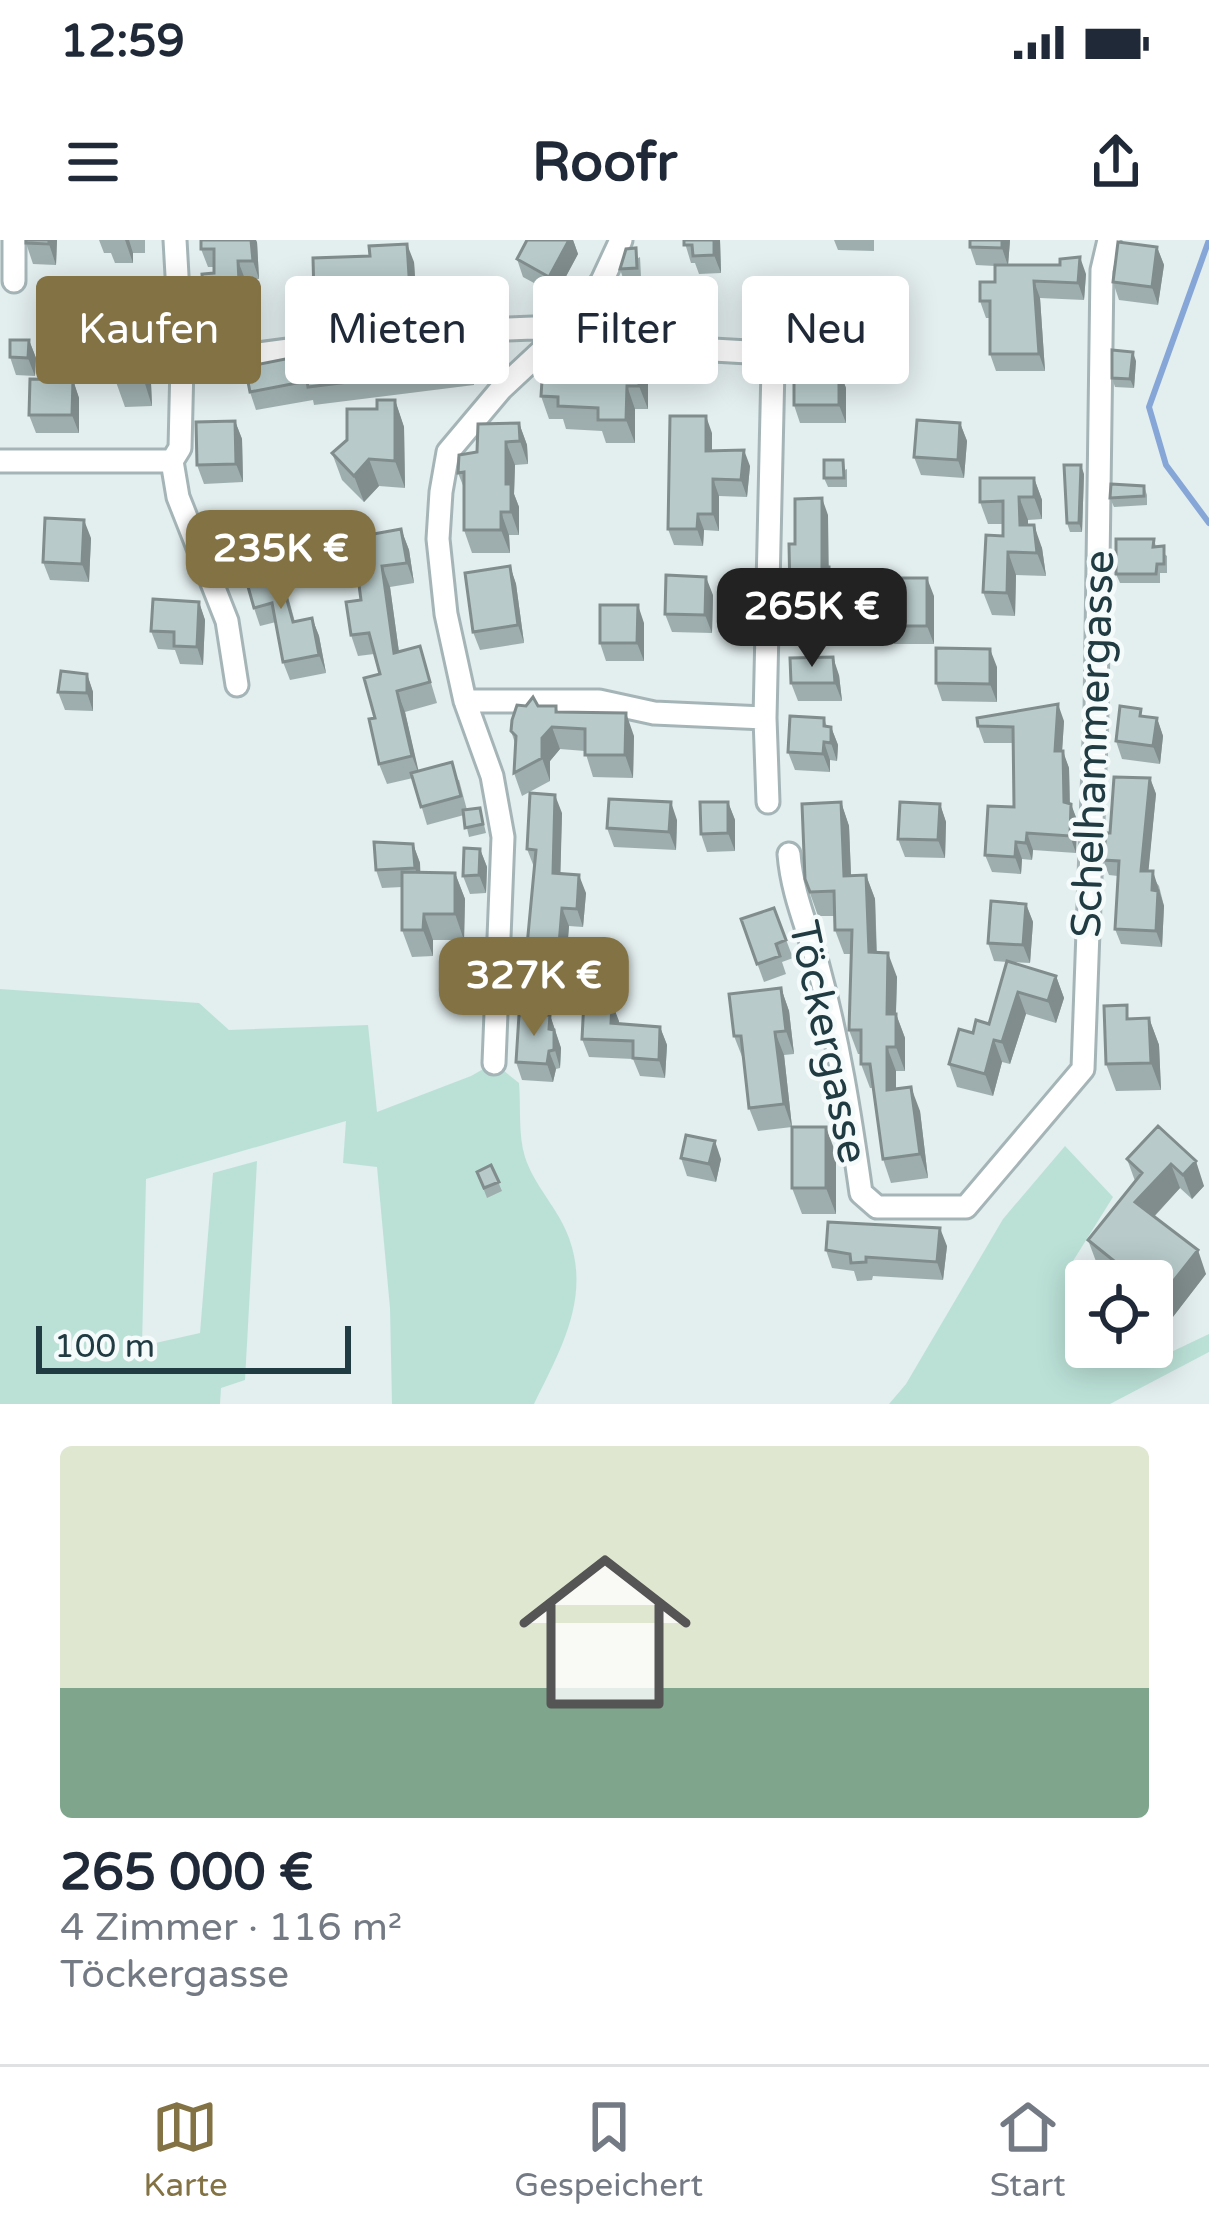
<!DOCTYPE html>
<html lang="de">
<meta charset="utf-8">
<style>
body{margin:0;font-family:"Varela Round",sans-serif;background:#f2f2f3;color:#1f2937;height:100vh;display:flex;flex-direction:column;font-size:45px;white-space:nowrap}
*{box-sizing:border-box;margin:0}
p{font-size:39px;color:#747a83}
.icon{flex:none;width:66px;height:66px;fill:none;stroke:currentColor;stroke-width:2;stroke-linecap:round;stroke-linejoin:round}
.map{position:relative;height:1164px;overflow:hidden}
.panel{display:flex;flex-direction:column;background:#fff;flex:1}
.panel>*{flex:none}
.banner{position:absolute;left:36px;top:36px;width:1137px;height:108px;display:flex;gap:24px}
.fabs{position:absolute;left:1065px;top:1020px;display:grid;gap:24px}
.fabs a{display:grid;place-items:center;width:108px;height:108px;border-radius:12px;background:#fff;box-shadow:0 6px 30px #0003;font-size:60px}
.scale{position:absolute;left:36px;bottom:30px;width:315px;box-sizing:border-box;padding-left:12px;border:6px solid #213b42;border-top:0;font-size:33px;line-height:42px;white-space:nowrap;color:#213b42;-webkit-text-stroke:9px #f5fafa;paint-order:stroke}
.price{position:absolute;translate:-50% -102px;padding:0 27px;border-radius:24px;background:#837243;color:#fff;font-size:39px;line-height:78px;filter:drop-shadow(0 3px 6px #0008)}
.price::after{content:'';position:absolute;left:50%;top:72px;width:36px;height:27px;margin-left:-18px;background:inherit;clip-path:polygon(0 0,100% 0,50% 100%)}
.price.active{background:#222;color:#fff}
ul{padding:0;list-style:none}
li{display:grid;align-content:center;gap:24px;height:636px;padding:0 60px}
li+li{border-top:3px solid #e0e1e3}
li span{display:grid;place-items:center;height:372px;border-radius:12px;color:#555}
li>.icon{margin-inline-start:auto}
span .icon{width:216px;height:216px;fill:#fffc;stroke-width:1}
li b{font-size:51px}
.pill{padding:0 42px;border-radius:12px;background:#fff;box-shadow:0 6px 30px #0003;font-size:42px;line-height:108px}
.pill.active{background:#837243;color:#fff}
.status{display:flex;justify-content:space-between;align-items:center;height:84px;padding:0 60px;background:#fff;direction:ltr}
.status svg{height:33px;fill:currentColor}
header{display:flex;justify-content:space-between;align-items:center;height:156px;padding:0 60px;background:#fff;font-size:54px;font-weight:700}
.dock{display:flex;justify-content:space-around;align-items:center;height:168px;border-top:3px solid #e0e1e3;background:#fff;font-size:33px;color:#747a83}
.dock a{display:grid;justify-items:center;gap:6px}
.dock .active{color:#837243}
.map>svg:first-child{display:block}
.green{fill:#bbe1d7}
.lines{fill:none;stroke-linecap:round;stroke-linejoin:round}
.stream{stroke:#87a6d8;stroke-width:6}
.minor-casing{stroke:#a5b5b7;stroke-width:27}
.minor{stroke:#fff;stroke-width:21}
.wall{fill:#9eaeae}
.shaded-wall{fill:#818d8d}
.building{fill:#b8caca;stroke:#818d8d;stroke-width:3}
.labels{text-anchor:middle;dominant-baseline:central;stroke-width:9;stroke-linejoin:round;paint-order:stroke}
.street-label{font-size:42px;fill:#213b42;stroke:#f5fafa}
</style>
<div class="status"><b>12:59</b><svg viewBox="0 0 49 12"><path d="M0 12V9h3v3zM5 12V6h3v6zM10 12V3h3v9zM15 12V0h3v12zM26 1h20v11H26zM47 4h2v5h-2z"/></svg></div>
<header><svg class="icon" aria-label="menu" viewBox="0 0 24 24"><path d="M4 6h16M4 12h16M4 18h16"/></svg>Roofr<svg class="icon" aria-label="share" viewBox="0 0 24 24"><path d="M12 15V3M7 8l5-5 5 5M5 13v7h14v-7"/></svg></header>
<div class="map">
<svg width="1209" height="1164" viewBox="0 0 1209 1164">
<rect width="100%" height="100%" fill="#e3eeee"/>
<!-- green -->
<path class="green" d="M0,749L199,763L229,790L368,785L377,872L471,836L494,823L519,843C521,866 518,895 525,917C534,946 559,969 569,998C591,1058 560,1111 534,1164H392L390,1068L377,927L343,923L346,881L146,939L142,1106L200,1093L213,933L257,921L245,1140L221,1148L220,1164H0Z
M1065,906L1113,957L1068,1029L1086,1051V1107H1133L1148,1123L1209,1094V1112L1110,1164H889L906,1144L1003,979Z"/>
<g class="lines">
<!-- stream -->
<path class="stream" d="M1209,0L1149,167L1166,225L1209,283"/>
<!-- minor casing -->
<g class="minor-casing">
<path id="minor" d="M14,0V41
M175,0L182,124L180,208L172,221L178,257L227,381L237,445
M182,124L424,92L533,88L592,103L748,112L763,117L773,127L765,478L768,562
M0,221H172
M465,461H599L654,473L765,478
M789,614C792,653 807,686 817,722C838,798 850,875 861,953L877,967H966L1083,829L1096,472L1102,30L1109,0
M494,823L503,597L492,536L465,461L446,374L438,299L441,252L448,212L501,149L561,93L602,41L621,0"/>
</g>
<!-- minor -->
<use href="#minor" class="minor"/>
</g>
<!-- wall -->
<path class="wall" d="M57,0L56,25L33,24L26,3Z
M99,0H145V13H133V23H115L111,13H104Z
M527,0H573L578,14L556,55L523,37L517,19Z
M684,0H720L721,33L699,34L695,23H691Z
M834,0H874V11L838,10Z
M970,0H1010L1008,25L1086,34L1084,60L1040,58L1045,131H996L990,114V78H986L980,61L995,42V26L976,25L970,7Z
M257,2L259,39H245L247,100L204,102L197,84L203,45L214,33V27H208L201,9Z
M1157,7L1164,25L1158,65L1119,60L1113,42Z
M640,17L641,37L623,38L620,29Z
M414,22L417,69L321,75L314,57Z
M670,42L676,60L675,93L647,91L641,73Z
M144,67L146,129L151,143L152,166L125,167L116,142L115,116H98L89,91Z
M29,100L36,118L35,136L16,135L10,117Z
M471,110L474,145L314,165L313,160L256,170L250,152Z
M639,120L648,143V169H635V203H606L602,191L566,189L563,179H549L541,156L598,128Z
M1136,121L1134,148L1115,147L1112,138Z
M839,130L846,148V183H800L794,165Z
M73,140L79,158V193H36L29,175Z
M395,160L404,187L405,248L379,246L364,262L342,240L332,213L377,169Z
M235,181L242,199L243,242L204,244L197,225Z
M519,183L527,205L528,224L515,225L514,254L519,267V295H509L510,313H472L464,290V248L458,233Z
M960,183L967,201L964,238L921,235L914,217Z
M712,193V211L750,226L747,257L719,256V291L704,290L703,306L674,305L668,289Z
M847,229V247H828L824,238Z
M1084,234L1082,292H1070L1067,283Z
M1034,238L1042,260V279L1028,280V285L1042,308L1046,336L1016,335L1015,376L992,375L983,352L1003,296V284H988L980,262Z
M1144,246L1147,255V265L1114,267L1110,258Z
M828,275V327L836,344V370H830V383H806L801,372H796L790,355L795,304Z
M401,289L409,310L414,343L390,347L399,412L420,406L437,463L405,472L418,531L459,540L467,570L480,568L486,593L469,597L464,575L427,585L413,538L387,544L379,524L375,478L380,434L374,414L358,416L351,395L361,360L368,295Z
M91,298L89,342L50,340L43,322Z
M1154,299L1156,307L1167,316V333H1160V343H1120L1116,334Z
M510,326L516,344L524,403L480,410L473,392Z
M283,338L295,382L312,378L319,396L326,433L290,440L283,422L276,382L260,386L254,368Z
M713,355L712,393L672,392L665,374Z
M934,356V404H894L888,386Z
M199,362L205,380L203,425L180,424L175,410L158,409L151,391Z
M644,383V421H606L600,403Z
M997,427V462L942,461L936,443Z
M87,434L93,452V471L65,470L58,452Z
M839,435L842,461H798L791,443Z
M526,466H556L558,472L634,496L633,538L593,537L585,511L560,509L550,521V541L522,556L514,533L515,503L511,491Z
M824,478L827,487H831L838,505L837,521L830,520V532L795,530L788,512Z
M1157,478L1163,496L1160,524L1122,519L1116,501Z
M1064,481L1062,511L1069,528L1070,563L1077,580L1076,613L1033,610L1032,620L1022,619L1021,634L992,632L985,615L1014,567L1013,503H984L978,486Z
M1150,538L1156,554L1148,631L1159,646L1164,666L1162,707L1121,704L1115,689L1118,636L1109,635L1103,620L1110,593Z
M728,562L735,580V611L707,612L701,594Z
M841,562L849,586L851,636L866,635L875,659L877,712L897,737L896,774L905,798V831H896V849L920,871L928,938L891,943L883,919L873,848H870L861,824V814H858L849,790L851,714H844L835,690V676H818L805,639Z
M940,564L946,582L945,618L905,617L898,599Z
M562,573L560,634L586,653L583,687L569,686L564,747L531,745L525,727L534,627L527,609Z
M677,580L676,610L614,607L607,588Z
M413,604L420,623V633H455L465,659L464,700H433V716L412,717L402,690V647L382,648L376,630Z
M480,609L487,627L486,653L470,654L463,636Z
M1026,664L1033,682L1030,723L1009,722L1056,736L1064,758L1056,783L1026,774L1010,824L1002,822L993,856L957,847L949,824L989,784L1007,722L994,721L988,703Z
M774,668L793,718L782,722L786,734L764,742L741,679Z
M781,748L789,771L794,814L784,815L792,887L758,891L749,868L743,819L734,796Z
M612,763L619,783L660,787L667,805L665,838L640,836L633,819L589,817L582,799Z
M550,775L561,808L560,828L556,829L553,842L522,840L516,822Z
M1149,778L1159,805L1161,850L1116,851L1106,824L1132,779Z
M1158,886L1204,946L1192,959L1180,948L1154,977L1206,1034L1169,1082L1152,1068V1041H1118L1097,1024L1088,1000L1135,941L1127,919Z
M836,914V974H802L792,948Z
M681,918L721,919L716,942L687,936Z
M491,925L502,951L487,958L477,932Z
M947,1006L943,1040L873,1036L872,1040L857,1041L854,1031L832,1028L826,1010Z"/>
<!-- shaded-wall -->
<path class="shaded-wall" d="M49,0H57L56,25L49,4Z
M125,0H129L133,13V23Z
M251,0H256L257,2L259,39L253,21Z
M569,0H573L578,14L556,55L549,37Z
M714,0H720L721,33L714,15Z
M1002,0H1010L1008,26L1002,8Z
M407,4L414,22L417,69L410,51Z
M1157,7L1164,25L1158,65L1152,47Z
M1080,17L1086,34L1084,60L1078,43Z
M238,21L245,39L247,100L241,82Z
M1034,41L1040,58L1045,131L1039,114Z
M135,42L144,67L146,129L151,143L152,166L137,118Z
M670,42L676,60L675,93L669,75Z
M465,92L471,110L474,145L468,127Z
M29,100L36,118L35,136L28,118Z
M1133,112L1136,121L1134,148L1130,139Z
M639,120L648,143V169L639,146Z
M839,130L846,148V183L839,165Z
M73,140L79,158V193L72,175Z
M627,146L635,169V203L626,180Z
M395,160L404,187L405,248L395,221Z
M706,176L712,193V228L706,211Z
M235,181L242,199L243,242L236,224Z
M519,183L527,205L528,224L520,201Z
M960,183L967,201L964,238L958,220Z
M506,202L515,225L514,254L519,267V295L511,272L506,244Z
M744,210L750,226L747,257L741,240Z
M369,219L379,246L364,262L354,236Z
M1081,225L1084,234L1082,292L1079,283Z
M1034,238L1042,260V279L1034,257Z
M713,239L719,256V291L713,274Z
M1019,257L1028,280V308L1020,285Z
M822,258L828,275L829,344L822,327Z
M501,272L509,295L510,313L501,290Z
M698,274L704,290L703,306L697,289Z
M84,280L91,298L89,342L82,324Z
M1034,285L1042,308L1046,336L1037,313Z
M401,289L409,310L414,343L407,323Z
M1008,312L1016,335L1015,376L1007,353Z
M382,326L390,347L402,434L394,413Z
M510,326L516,344L524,403L518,385Z
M829,327L836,344V370L830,353Z
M706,337L713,355L712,393L705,375Z
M927,338L934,356V404L927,386Z
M824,353L830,370V383L824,366Z
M199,362L205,380L203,425L197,407Z
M638,365L644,383V421L637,403Z
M312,378L319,396L326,433L319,415Z
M990,409L997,427V462L990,444Z
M833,417L839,435L842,461L835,443Z
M87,434L93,452V471L87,453Z
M397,451L405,472L420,537L412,516Z
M1058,464L1064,481L1061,528L1055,511Z
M626,473L634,496L633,538L625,515Z
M1157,478L1163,496L1160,524L1153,506Z
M552,487L560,509L550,521V541L542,518V498Z
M831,487L838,505L837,521L831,503Z
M824,502L830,520V532L823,514Z
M1063,511L1069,528L1070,579L1064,562Z
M1150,538L1156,554L1147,646L1141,631Z
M555,555L562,573L560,651L553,633Z
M671,562L677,580L676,610L669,592Z
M728,562L735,580V611L728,593Z
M841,562L849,586L852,660L844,636Z
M940,564L946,582L945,618L938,600Z
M1071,564L1077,580L1076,613L1070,596Z
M1027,593L1033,610L1032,620L1026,603Z
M1016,602L1022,619L1021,634L1015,617Z
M413,604L420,623L421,646L415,628Z
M480,609L487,627L486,653L479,635Z
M1153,631L1164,666L1162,707L1156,691L1152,650Z
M455,633L465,659L464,700L455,674Z
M579,635L586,653L583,687L577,669Z
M866,635L875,659L877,736L869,712Z
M1026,664L1033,682L1030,723L1023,705Z
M562,668L569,686L564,747L557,729Z
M424,674L433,700V716L423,690Z
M888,713L897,737L895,798L887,774Z
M1056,736L1064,758L1056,783L1048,761Z
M781,748L789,771L794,814L786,791Z
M1018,752L1026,774L1010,824L1002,802Z
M612,763L619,781L617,801L611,783Z
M896,774L905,798V831L896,807Z
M550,775L561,808L560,828L549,789Z
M1149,778L1159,805L1161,850L1151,823Z
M660,787L667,805L665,838L659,820Z
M775,792L784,815L792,887L784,864Z
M994,800L1002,822L993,856L985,834Z
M887,807L896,831V874L887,850Z
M549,811L556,829L553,842L547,824Z
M911,847L920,871L928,938L920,914Z
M826,887L836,914V974L826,948Z
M715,901L721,919L716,942L709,924Z
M1196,921L1204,946L1192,959L1183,935Z
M1171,924L1180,948L1144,987L1135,962Z
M940,988L947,1006L943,1040L937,1022Z
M1198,1010L1206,1034L1169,1082L1160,1058Z"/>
<!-- building -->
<path class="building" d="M26,0H49V4L26,3Z
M201,0H251L253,21H238L241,82L197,84L196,45H203L202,34L214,33V9H201Z
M527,0H569L549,37L517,19Z
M684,0H714V15L693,16L692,5H684Z
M970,0H1002V8L970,7Z
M1118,2L1157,7L1152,47L1113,42Z
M407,4L410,51L314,57L313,18L370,16L369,6Z
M636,8L637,28L620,29L626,9Z
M1080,17L1078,43L1034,41L1039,114H990V61H980V42H995V25H1060V19Z
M642,41L670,42L669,75L641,73Z
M135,42L137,118H142V141L116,142L114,91H89L88,44Z
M465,92L468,127L308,147L307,141L250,152L245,127L381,100Z
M10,100H29L28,118L10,117Z
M1112,110L1133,112L1130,139L1112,138Z
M598,119L639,120V146H627L626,180H598V168L558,166V157L541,156L543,125L598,128Z
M794,129L839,130V165H794Z
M30,139L73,140L72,175H29Z
M377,160H395V221L369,219L354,236L332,213L347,200V169H377Z
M670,176H706V211L744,210L741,240L713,239V274H698L697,289H668Z
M917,180L960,183L958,220L914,217Z
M235,181L236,224L197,225L196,182Z
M519,183L520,201L506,202V244H511V272H501V290H464V232L458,233L459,215L477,212L478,184Z
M824,220H843L844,238H824Z
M1064,225H1081L1079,283H1067Z
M980,238H1034V257H1019L1020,285H1034L1037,313L1008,312L1007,353L983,352L986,295L1003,296V261L980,262Z
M1111,244L1144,246V256L1110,258Z
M822,258V327H829L830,353H824V366H799V355H790L789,304H795V259Z
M45,278L84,280L82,324L43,322Z
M401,289L407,323L382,326L394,413L420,406L430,442L397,451L412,516L379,524L369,479L375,478L364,438L380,434L369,393L351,395L346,362L361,360L352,293L366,290L368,295Z
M1116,299H1154L1153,307L1164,306V324H1157L1156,334H1116Z
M276,320L293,382L312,378L319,415L283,422L272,363L254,368L243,329Z
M510,326L518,385L473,392L465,333Z
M666,335L706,337L705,375L665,374Z
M888,338H927V386H888Z
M153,359L199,362L197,407L174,406V392L151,391Z
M600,365H638L637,403H600Z
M936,408L990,409V444L936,443Z
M833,417L835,443H791L790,418Z
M61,431L87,434V453L58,452Z
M533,457L538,466H556V472L626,473L625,515H585V489L552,487L542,498V518L514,533L516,496L511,491L512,480L517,465L526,466Z
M1058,464L1055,511H1063L1064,562L1071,564L1070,596L1027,593L1026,603L1016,602L1015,617L985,615L988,566L1014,567L1013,487L978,486L977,478Z
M1120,466L1141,469L1140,476L1157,478L1153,506L1116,501Z
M790,476L824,478V486L831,487V503L824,502L823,514L788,512Z
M452,522L461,556L421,567L411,533Z
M1114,537L1150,538L1141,631H1153L1152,650L1158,651L1156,691L1115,689L1119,621L1103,620L1106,593H1110Z
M530,553L555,555L553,633L579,635L577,669L562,668L557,729L525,727L536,610L527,609Z
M609,559L671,562L669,592L607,588Z
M700,562H728V593L701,594Z
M841,562L844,636L866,635L869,712L888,713L887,774H896V807H887V850L911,847L920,914L883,919L870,824H861V790H849L852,690H835L834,651L810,652L805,639L802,564Z
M900,562L940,564L938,600L898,599Z
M480,568L483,584L465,588L463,570Z
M374,602L413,604L415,628L376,630Z
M464,608L480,609L479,635L463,636Z
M402,632L455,633V674H424L423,690H402Z
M991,661L1026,664L1023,705L988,703Z
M774,668L786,700L776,704L780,716L757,724L741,679Z
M1007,721L1056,736L1048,761L1018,752L1002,802L994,800L985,834L949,824L959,789L973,793L976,780L989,784Z
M781,748L786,791L775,792L784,864L749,868L741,796H734L729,754Z
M584,760L612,763L611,783L660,787L659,820L633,818V801L582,799Z
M1127,765V779L1149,778L1151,823L1106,824L1104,766Z
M519,775H550L549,789L554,790V810L549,811L547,824L516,822Z
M1158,886L1196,921L1183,935L1171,924L1135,962L1198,1010L1160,1058L1152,1051V1041H1139L1088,1000L1142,933L1127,919Z
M792,887H826V948H792Z
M686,895L715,901L709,924L681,918Z
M491,925L499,942L484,948L477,932Z
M828,982L940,988L937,1022L866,1017V1022L851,1023L850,1014L826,1010Z"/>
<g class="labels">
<!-- street labels -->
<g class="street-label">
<text transform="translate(1093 504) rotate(-88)">Schelhammergasse</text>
<text transform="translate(828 802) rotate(78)">Töckergasse</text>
</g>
</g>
</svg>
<div class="fabs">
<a><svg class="icon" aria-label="locate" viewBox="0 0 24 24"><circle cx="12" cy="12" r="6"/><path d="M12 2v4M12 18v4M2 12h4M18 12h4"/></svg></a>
</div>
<div class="scale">100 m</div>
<b class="price" style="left:281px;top:372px">235K €</b>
<b class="price active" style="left:812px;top:430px">265K €</b>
<b class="price" style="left:534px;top:799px">327K €</b>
<div class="banner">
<a class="pill active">Kaufen</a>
<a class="pill">Mieten</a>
<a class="pill">Filter</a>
<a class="pill">Neu</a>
</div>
</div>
<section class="panel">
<ul>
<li><span style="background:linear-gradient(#dfe7d0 65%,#7fa58c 0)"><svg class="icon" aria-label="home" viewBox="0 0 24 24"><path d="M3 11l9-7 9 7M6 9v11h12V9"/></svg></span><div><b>265 000 €</b><p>4 Zimmer · 116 m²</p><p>Töckergasse</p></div></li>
</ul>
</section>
<nav class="dock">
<a class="active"><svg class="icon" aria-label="map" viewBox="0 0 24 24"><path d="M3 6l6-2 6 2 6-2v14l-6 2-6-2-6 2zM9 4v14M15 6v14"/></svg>Karte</a>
<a><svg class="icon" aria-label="saved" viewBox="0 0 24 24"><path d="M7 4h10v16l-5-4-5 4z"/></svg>Gespeichert</a>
<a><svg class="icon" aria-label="home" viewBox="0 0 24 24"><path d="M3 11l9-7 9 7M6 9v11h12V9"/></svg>Start</a>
</nav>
